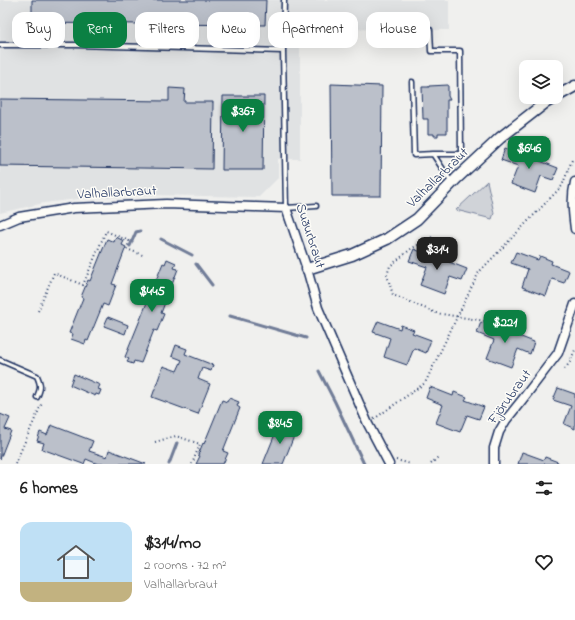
<!DOCTYPE html>
<meta charset="utf-8">
<style>
body{margin:0;font-family:"Indie Flower",sans-serif;background:#f6f6f6;color:#222;height:100vh;display:flex;flex-direction:column;font-size:15px;white-space:nowrap}
*{box-sizing:border-box;margin:0}
p{font-size:13px;color:#767676}
.icon{flex:none;width:22px;height:22px;fill:none;stroke:currentColor;stroke-width:2;stroke-linecap:round;stroke-linejoin:round}
.map{position:relative;height:464px;overflow:hidden}
.side{display:flex;flex-direction:column;background:#fff;flex:1}
.side>*{flex:none}
.hud{position:absolute;left:12px;top:12px;width:551px;height:36px;display:flex;gap:8px}
.controls{position:absolute;left:519px;top:60px;display:grid;gap:8px}
.controls a{display:grid;place-items:center;width:44px;height:44px;border-radius:8px;background:#fff;box-shadow:0 4px 16px #0002;font-size:20px}
.price{position:absolute;translate:-50% -34px;padding:0 9px;border-radius:8px;background:#0b8043;color:#fff;font-size:13px;line-height:26px;filter:drop-shadow(0 1px 2px #0008)}
.price::after{content:'';position:absolute;left:50%;top:24px;width:12px;height:9px;margin-left:-6px;background:inherit;clip-path:polygon(0 0,100% 0,50% 100%)}
.price.active{background:#222;color:#fff}
ul{padding:0;list-style:none}
li{display:flex;align-items:center;gap:12px;height:100px;padding:0 20px}
li+li{border-top:1px solid #e0e0e0}
li span{display:grid;place-items:center;flex:none;width:112px;height:80px;border-radius:12px;color:#555}
li>.icon{margin-inline-start:auto}
span .icon{width:48px;height:48px;fill:#fffc;stroke-width:1}
li b{font-size:17px}
h2{display:flex;justify-content:space-between;align-items:center;height:48px;padding:0 20px;font-size:17px}
.chip{padding:0 14px;border-radius:12px;background:#fff;box-shadow:0 4px 16px #0002;font-size:14px;line-height:36px}
.chip.active{background:#0b8043;color:#fff}
.map>svg:first-child{display:block}
.built{fill:#e0e2e3}
.green{fill:#d0d3d8;stroke:#76819b}
.lines{fill:none;stroke-linecap:round;stroke-linejoin:round}
.stream{stroke:#6f7b97;stroke-width:3}
.building{fill:#bbc0ca;stroke:#1b2f5e}
.service-casing{stroke:#1b2f5e;stroke-width:7}
.minor-casing{stroke:#1b2f5e;stroke-width:11}
.tertiary-casing{stroke:#1b2f5e;stroke-width:13}
.path{stroke:#1b2f5e;stroke-width:2;stroke-dasharray:1 3;stroke-linecap:butt}
.service{stroke:#fdfcf7;stroke-width:4}
.minor{stroke:#fdfcf7;stroke-width:8}
.tertiary{stroke:#fdfcf7;stroke-width:10}
.labels{text-anchor:middle;dominant-baseline:central;stroke-width:3;stroke-linejoin:round;paint-order:stroke}
.street-label{font-size:14px;fill:#1b2f5e;stroke:#fdfcf7}
</style>
<div class="map">
<svg width="575" height="464" viewBox="0 0 575 464">
<rect width="100%" height="100%" fill="#f0f0ee"/>
<filter id="ink" filterUnits="userSpaceOnUse"><feTurbulence type="fractalNoise" baseFrequency=".025" numOctaves="2"/><feDisplacementMap in="SourceGraphic" scale="8" xChannelSelector="R" yChannelSelector="G"/><feConvolveMatrix kernelMatrix="1 2 1 2 8 2 1 2 1" color-interpolation-filters="sRGB"/></filter>
<g filter="url(#ink)">
<!-- built -->
<path class="built" d="M0,0H449V30L300,29V159H278V178L259,197L148,195L86,198L44,203L0,213Z"/>
<!-- green -->
<path class="green" d="M487,181L494,213L492,219L456,210Z"/>
<g class="lines">
<!-- stream -->
<path class="stream" d="M161,239L192,255
M130,246L136,232L140,231
M196,264L212,285
M230,316L306,338
M319,371L335,402L364,464
M169,464L177,443"/>
</g>
<!-- building -->
<path class="building" d="M32,0H266L265,25L32,23Z
M331,84L382,86L381,196H332Z
M448,85V96L450,100H447V133H438V136H434V134H428V119H423L422,87H429V86Z
M169,88L185,89L184,102H213L212,169L0,166V99L169,101Z
M223,96H264L263,170H222Z
M505,148L527,157L529,153L541,158L540,161L558,168L553,180L541,176L535,193L511,184L518,166L501,160Z
M116,237L124,241L122,245L126,247L112,284L116,285L108,306L103,304L88,341L86,340L85,344L71,339L73,334L69,333L83,298L81,297L88,280L90,281L107,239L114,242Z
M414,249L436,258L438,254L450,259L449,262L467,269L462,281L450,277L444,294L420,285L427,267L409,261Z
M516,252L538,260L540,256L552,261L551,264L569,271L564,283L552,279L546,296L522,287L528,269L511,263Z
M167,259L176,263L174,268L178,269L161,313L164,314L157,331L154,330L141,363L134,361L133,364L127,362L129,359L125,357L163,263L165,264Z
M108,317L128,325L125,334L104,326Z
M378,321L400,329L401,325L414,330L412,333L431,340L426,353L414,348L407,365L384,357L390,338L373,332Z
M481,322L503,331L505,327L517,331L516,335L534,342L530,354L518,349L511,367L487,358L494,340L477,333Z
M176,345L187,349L185,354L213,365L211,371L202,368L198,379L210,384L198,414L152,397L163,366L177,371L182,360L172,356Z
M74,374L100,385L98,389L101,390L99,395L96,394L95,396L70,385Z
M430,387L453,396L454,392L467,397L465,400L484,407L479,419L467,415L460,432L436,423L443,405L426,398Z
M558,388L575,394V429L564,424L571,406L553,400Z
M229,398L239,402L237,406L240,408L223,451L228,453L223,464H196L200,456L198,455L203,443L204,444L222,400L227,402Z
M0,414L10,418L5,429L11,431L0,459Z
M283,422L293,426L291,430L296,431L283,464H263L279,424L282,426Z
M51,425L93,441L89,451L107,457L109,450L146,464H98L86,459L84,464H83L42,449L44,443L37,441L40,432L47,435Z
M522,452L544,460L545,457L558,462V464H518Z"/>
<g class="lines">
<!-- service casing -->
<g class="service-casing">
<path id="service" d="M284,0L283,51L286,208L316,206
M430,30L431,51H460L461,154H433
M0,45H77L283,51
M412,82L414,155L433,154L452,183
M0,360L37,376C41,385 41,388 37,397"/>
</g>
<!-- minor casing -->
<g class="minor-casing">
<path id="minor" d="M575,182C571,198 573,213 575,229
M0,225L19,217L74,208L166,204L286,208L307,269L318,308L368,424L389,464
M494,464V448L499,432L506,420L522,400L558,353L575,304"/>
</g>
<!-- tertiary casing -->
<g class="tertiary-casing">
<path id="tertiary" d="M307,269L352,255L387,239L417,219L457,178L500,138L545,103L575,86"/>
</g>
<!-- path -->
<path class="path" d="M432,237L411,249L390,266L387,275L393,295L436,313L491,322L497,317
M38,311L54,273L83,285L106,231L129,241L127,249L145,256
M565,369L570,362L575,350
M374,419L425,383L479,272L562,186L572,160
M155,442L176,436L200,444L192,464
M396,460L411,464
M15,464L42,403
M431,464L438,457"/>
<!-- service -->
<use href="#service" class="service"/>
<!-- minor -->
<use href="#minor" class="minor"/>
<!-- tertiary -->
<use href="#tertiary" class="tertiary"/>
</g>
</g>
<g class="labels">
<!-- street labels -->
<g class="street-label">
<text transform="translate(438 178) rotate(-44)">Valhallarbraut</text>
<text transform="translate(117 193) rotate(-3)">Valhallarbraut</text>
<text transform="translate(310 236) rotate(72)">Suðurbraut</text>
<text transform="translate(510 397) rotate(-54)">Fjörubraut</text>
</g>
</g>
</svg>
<div class="controls">
<a><svg class="icon" aria-label="layers" viewBox="0 0 24 24"><path d="M12 4l9 5-9 5-9-5zM3 14l9 5 9-5"/></svg></a>
</div>
<b class="price" style="left:243px;top:133px">$367</b>
<b class="price" style="left:529px;top:170px">$646</b>
<b class="price active" style="left:437px;top:271px">$314</b>
<b class="price" style="left:152px;top:313px">$445</b>
<b class="price" style="left:505px;top:344px">$221</b>
<b class="price" style="left:280px;top:445px">$845</b>
<div class="hud">
<a class="chip">Buy</a>
<a class="chip active">Rent</a>
<a class="chip">Filters</a>
<a class="chip">New</a>
<a class="chip">Apartment</a>
<a class="chip">House</a>
</div>
</div>
<section class="side">
<h2>6 homes<svg class="icon" aria-label="filters" viewBox="0 0 24 24"><path d="M4 7h16M4 17h16"/><circle cx="9" cy="7" r="2"/><circle cx="15" cy="17" r="2"/></svg></h2>
<ul>
<li><span style="background:linear-gradient(#bfe0f5 75%,#c2b280 0)"><svg class="icon" aria-label="home" viewBox="0 0 24 24"><path d="M3 11l9-7 9 7M6 9v11h12V9"/></svg></span><div><b>$314/mo</b><p>2 rooms · 72 m²</p><p>Valhallarbraut</p></div><svg class="icon" aria-label="heart" viewBox="0 0 24 24"><path d="M12 20l-8-8c-3-5 5-10 8-4 3-6 11-1 8 4z"/></svg></li>
</ul>
</section>
